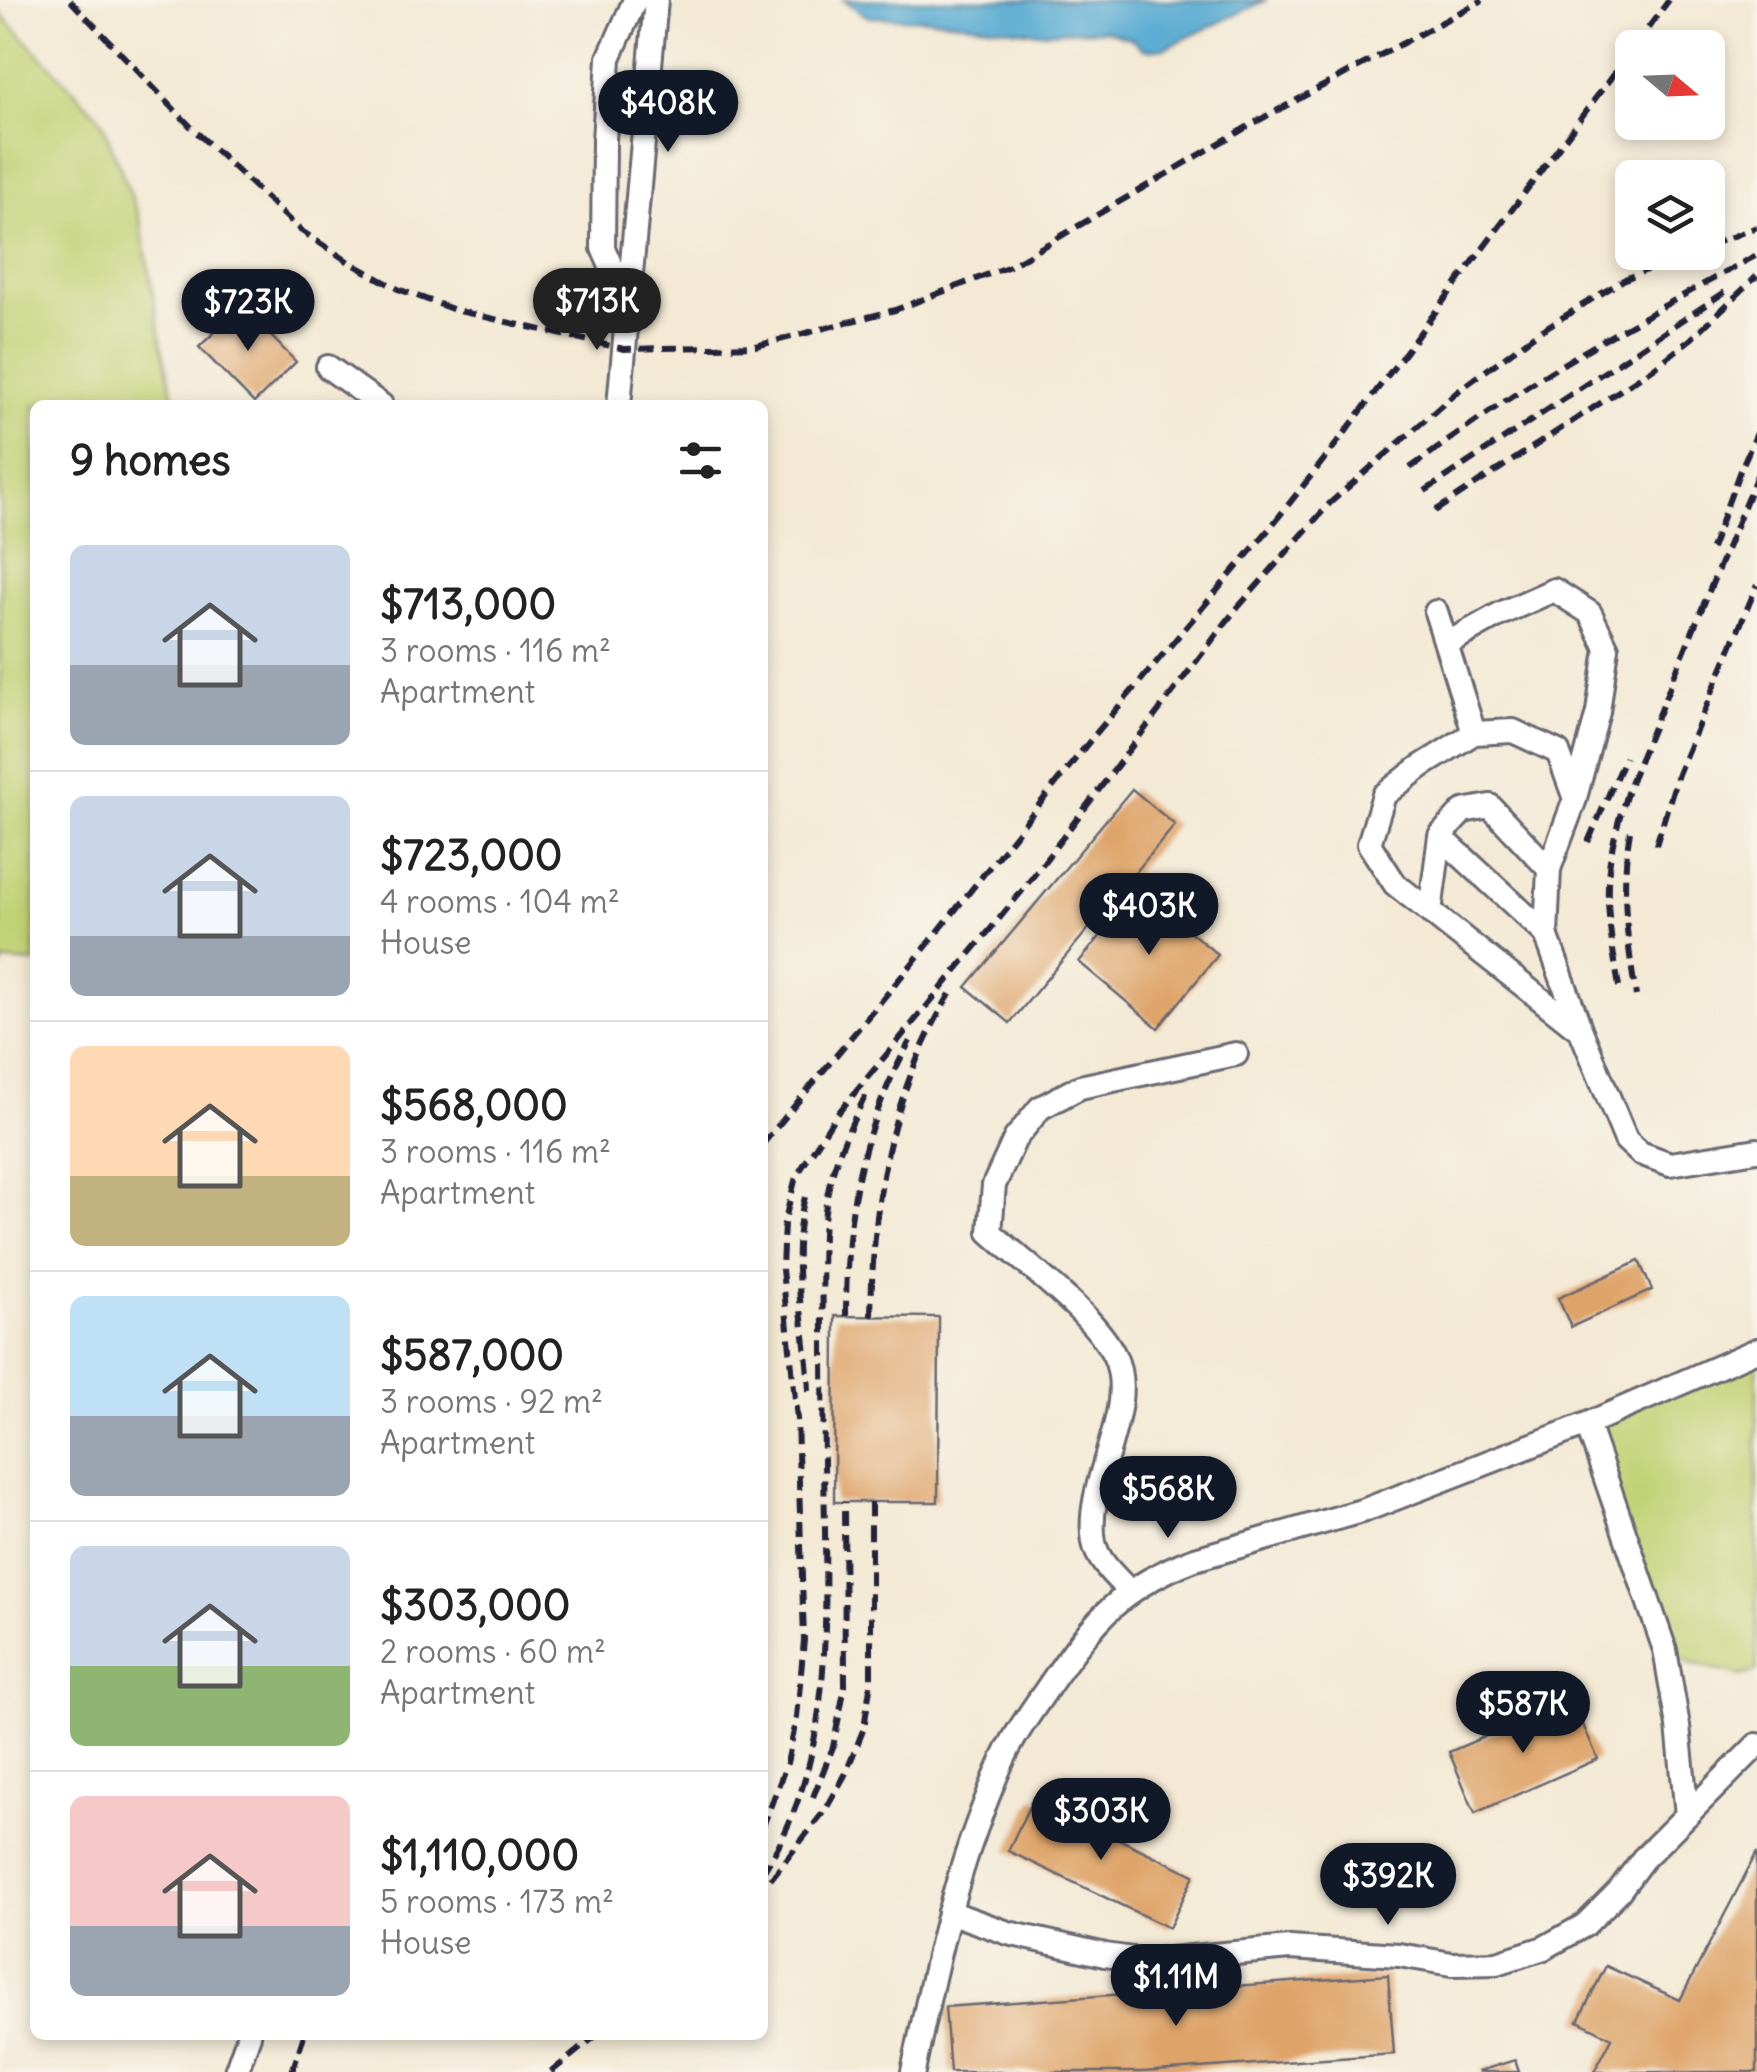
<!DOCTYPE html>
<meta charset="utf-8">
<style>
body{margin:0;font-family:Delius,sans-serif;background:#f6f6f6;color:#222;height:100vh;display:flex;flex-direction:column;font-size:38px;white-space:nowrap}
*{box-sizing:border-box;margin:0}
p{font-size:32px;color:#767676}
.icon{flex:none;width:55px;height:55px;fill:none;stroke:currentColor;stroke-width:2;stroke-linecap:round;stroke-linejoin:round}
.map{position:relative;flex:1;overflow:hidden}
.drawer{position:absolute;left:30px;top:400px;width:738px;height:1640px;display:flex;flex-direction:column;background:#fff;border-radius:15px;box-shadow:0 5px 15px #0003}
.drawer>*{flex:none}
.needle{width:65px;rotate:109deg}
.controls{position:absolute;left:1615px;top:30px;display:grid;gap:20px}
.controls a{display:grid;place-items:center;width:110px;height:110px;border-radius:15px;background:#fff;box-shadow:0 5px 15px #0003;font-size:50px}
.price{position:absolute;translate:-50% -85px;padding:0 22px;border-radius:35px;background:#111827;color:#fff;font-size:32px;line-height:65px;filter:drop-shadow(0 2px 5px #0008)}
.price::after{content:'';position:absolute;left:50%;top:60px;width:30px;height:22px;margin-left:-15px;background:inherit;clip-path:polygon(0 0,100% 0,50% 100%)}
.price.active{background:#222;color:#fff}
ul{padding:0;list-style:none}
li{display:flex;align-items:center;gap:30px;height:250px;padding:0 40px}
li+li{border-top:2px solid #e0e0e0}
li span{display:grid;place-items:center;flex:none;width:280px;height:200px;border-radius:15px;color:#555}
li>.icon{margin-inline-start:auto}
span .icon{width:120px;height:120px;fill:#fffc;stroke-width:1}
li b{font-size:42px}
h2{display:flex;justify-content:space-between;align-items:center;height:120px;padding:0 40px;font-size:42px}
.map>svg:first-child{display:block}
.green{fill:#c1d274;stroke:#727a58;stroke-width:2.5}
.water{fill:#57aad2;stroke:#3c6686;stroke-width:2.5}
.building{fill:#dea368}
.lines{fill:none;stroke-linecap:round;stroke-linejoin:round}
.minor-casing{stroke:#6b6871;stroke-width:28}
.minor{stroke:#fff;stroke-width:22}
.rail{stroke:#22223b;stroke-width:6;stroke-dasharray:15 8;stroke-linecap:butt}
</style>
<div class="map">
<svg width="1757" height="2072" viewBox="0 0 1757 2072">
<rect width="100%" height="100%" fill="#f7f3e8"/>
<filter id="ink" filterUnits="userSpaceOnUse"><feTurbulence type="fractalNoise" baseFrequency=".01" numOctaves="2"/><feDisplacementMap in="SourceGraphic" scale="20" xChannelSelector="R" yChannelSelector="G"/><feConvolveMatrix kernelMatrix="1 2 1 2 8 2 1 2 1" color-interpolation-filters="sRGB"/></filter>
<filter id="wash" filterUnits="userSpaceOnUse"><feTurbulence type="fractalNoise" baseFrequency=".0048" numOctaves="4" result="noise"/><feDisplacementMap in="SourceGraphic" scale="40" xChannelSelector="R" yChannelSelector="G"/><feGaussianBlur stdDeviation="2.25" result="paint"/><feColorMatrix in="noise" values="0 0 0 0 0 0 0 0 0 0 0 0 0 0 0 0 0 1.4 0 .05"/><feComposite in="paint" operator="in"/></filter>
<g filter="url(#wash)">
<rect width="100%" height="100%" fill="#f3e9d4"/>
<!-- green -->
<path class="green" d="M0,13L101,119L140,219L163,352L176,405H35V963L4,961L0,971Z
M1757,1355V1671L1741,1676L1690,1663L1667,1650L1589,1425Z"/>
<!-- water -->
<path class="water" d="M843,0H1267L1165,48L1145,50L1132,39L1104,30L1036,32L932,19L868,17Z"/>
<g id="blocks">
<!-- building -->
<path class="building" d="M242,306L296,362L254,403L199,347Z
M1132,789L1175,825L1010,1023L966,987Z
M1139,889L1218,955L1158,1028L1079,962Z
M1639,1261L1652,1290L1571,1327L1558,1298Z
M835,1316L939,1317L938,1502H834Z
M1572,1699L1598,1759L1475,1813L1449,1752Z
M1033,1798L1194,1875L1169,1928L1008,1851Z
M1757,1852V2072H1594L1612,2038L1578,2021L1606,1966L1680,2000Z
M1388,1975L1394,2054L1142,2072H950L945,2007Z
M1515,2060L1519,2072H1480L1479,2071Z"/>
</g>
</g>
<g filter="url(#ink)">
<use href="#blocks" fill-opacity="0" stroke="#6b6871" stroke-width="2.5"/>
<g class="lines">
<!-- minor casing -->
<g class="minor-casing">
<path id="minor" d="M626,301L603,248L604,141L609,58L635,0
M328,367L381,405
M619,405L656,0
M1436,612L1474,733
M1446,644L1500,614L1554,590L1590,613L1607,648L1598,712L1575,798
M1440,836L1546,934
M1430,912L1440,836L1463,811L1490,806L1549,869
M1581,1031L1395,884L1369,844L1384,795L1420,767L1474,733L1513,731L1558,752L1575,799L1549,869L1546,934L1581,1031L1626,1140L1640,1153L1670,1164L1757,1150
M1587,1424L1665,1650L1678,1726L1687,1815
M1129,1591C1116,1577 1097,1561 1094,1542C1083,1483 1140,1409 1114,1355C1094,1314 1025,1264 990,1232L994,1185L1015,1139L1040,1108L1080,1087L1236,1054
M949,1912L1008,1933L1105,1955L1147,1961L1290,1948L1399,1955L1452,1964L1497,1963L1544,1948L1585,1925L1619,1891L1643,1859L1757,1745
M236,2072L249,2035
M913,2072C931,1984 949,1898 981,1814C990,1791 999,1765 1011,1744C1023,1722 1039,1701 1053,1680C1095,1619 1124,1585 1195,1559L1365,1510L1587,1424L1757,1350"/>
</g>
<!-- minor -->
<use href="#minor" class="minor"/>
<!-- rail -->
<path class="rail" d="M70,0L192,128L300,230L349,262L398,289L455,310L624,349L756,346L895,310L1010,266L1252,124L1483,0
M1708,246L1757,227
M1410,468C1456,435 1502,402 1550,372C1617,331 1687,293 1757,255
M1425,491L1728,290
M1435,511L1654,368L1691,339L1757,276
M1711,549L1739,473L1757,433
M1630,831C1620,888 1627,940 1636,996
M1588,842L1625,757
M1656,845L1678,774L1757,585
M1619,987C1612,945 1604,902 1610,860C1614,834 1622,809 1630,783L1757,475
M762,1145L925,948L1093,737L1270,528L1344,434L1669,0
M805,1197C788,1261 806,1326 809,1391
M846,1316C846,1211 859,1134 910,1041
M871,1316C873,1197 889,1098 950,994
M813,1797L833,1747L845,1686L844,1502
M762,1829L787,1763L797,1717L804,1640L797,1419L782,1269L784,1223L796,1177L834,1118L1022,891L1233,613L1330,503L1457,392L1534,335L1625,279L1689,252
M762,1874C830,1768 826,1650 825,1529C824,1464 823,1398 823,1332C823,1293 820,1243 826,1204C831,1164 850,1126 868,1091
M771,1879L826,1809L845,1775L864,1728L871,1681V1502
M292,2072L304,2035
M551,2072L597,2035"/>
</g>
</g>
</svg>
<div class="controls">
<a><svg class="needle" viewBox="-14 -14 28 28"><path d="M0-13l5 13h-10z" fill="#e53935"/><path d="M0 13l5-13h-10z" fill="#767676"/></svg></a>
<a><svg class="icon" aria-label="layers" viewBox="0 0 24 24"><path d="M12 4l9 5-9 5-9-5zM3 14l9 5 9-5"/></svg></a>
</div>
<b class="price" style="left:668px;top:155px">$408K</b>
<b class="price active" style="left:597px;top:353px">$713K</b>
<b class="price" style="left:248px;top:354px">$723K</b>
<b class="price" style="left:1149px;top:958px">$403K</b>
<b class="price" style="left:1168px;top:1541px">$568K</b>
<b class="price" style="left:1523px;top:1756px">$587K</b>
<b class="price" style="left:1101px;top:1863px">$303K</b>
<b class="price" style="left:1388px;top:1928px">$392K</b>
<b class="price" style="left:1176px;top:2029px">$1.11M</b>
<section class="drawer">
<h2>9 homes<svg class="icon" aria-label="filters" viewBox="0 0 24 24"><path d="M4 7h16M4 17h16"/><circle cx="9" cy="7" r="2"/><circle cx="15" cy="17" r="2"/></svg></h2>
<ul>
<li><span style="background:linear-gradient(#c9d6e8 60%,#9aa5b1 0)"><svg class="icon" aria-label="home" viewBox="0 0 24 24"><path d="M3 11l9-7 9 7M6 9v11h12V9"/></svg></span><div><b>$713,000</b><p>3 rooms · 116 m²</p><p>Apartment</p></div></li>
<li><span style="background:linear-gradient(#c9d6e8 70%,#9aa5b1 0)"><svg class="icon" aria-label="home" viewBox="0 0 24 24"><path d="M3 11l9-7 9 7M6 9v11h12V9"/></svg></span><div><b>$723,000</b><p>4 rooms · 104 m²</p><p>House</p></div></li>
<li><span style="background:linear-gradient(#ffd9b3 65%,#c2b280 0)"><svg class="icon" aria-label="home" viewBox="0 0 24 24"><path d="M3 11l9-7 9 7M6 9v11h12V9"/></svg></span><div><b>$568,000</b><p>3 rooms · 116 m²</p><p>Apartment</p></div></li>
<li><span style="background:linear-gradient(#bfe0f5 60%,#9aa5b1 0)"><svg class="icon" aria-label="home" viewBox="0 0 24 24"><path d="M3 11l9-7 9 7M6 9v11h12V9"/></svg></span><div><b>$587,000</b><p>3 rooms · 92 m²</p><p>Apartment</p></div></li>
<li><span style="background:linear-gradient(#c9d6e8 60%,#8fb573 0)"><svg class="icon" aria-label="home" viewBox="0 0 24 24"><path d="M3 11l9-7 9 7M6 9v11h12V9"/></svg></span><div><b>$303,000</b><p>2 rooms · 60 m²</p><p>Apartment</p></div></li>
<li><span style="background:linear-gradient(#f6c9c9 65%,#9aa5b1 0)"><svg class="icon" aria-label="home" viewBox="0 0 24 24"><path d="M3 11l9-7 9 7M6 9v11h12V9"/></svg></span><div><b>$1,110,000</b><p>5 rooms · 173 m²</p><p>House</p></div></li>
</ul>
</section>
</div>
